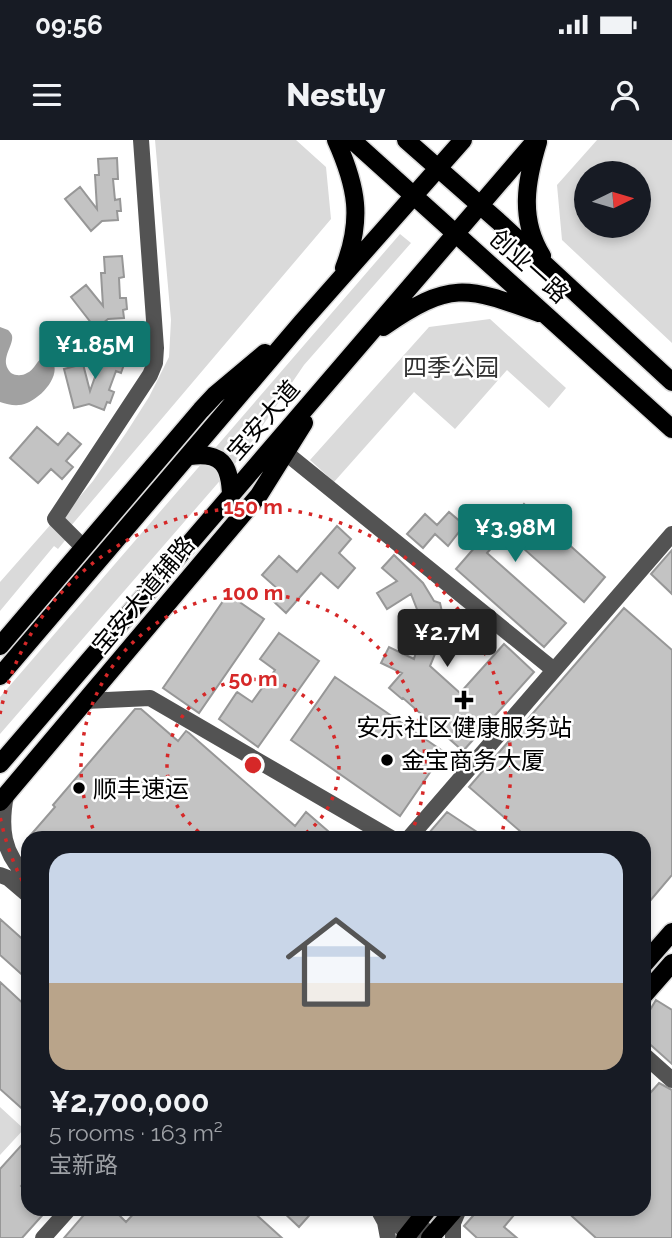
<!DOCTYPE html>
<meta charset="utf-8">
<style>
body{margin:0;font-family:Raleway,"Noto Sans SC",sans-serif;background:#20242c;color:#f1f3f6;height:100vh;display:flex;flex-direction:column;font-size:26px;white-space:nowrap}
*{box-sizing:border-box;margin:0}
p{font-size:23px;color:#9ea1a6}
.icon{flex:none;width:38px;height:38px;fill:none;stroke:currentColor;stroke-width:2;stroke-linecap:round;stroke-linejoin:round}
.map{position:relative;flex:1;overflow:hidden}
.panel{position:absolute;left:21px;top:691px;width:630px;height:385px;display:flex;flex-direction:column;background:#171b24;border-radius:21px;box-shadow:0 4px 10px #0003}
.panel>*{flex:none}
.needle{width:46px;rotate:85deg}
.tools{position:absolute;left:574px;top:21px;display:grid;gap:14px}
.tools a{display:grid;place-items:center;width:77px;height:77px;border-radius:50%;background:#171b24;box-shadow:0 4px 10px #0003;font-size:35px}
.price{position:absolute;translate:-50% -60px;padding:0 16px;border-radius:7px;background:#0f766e;color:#fff;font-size:23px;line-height:46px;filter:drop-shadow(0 2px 4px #0008)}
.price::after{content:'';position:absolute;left:50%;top:42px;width:21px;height:16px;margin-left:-10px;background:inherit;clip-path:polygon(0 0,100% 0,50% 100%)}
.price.on{background:#222;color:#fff}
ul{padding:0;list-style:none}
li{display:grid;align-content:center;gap:14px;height:371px;padding:0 28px}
li span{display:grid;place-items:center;height:217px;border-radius:21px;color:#555}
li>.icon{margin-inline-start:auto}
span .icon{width:126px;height:126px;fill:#fffc;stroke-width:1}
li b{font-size:30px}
.status{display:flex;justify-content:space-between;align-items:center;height:49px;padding:0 35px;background:#171b24;direction:ltr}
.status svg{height:19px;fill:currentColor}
header{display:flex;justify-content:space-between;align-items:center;height:91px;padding:0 28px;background:#171b24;font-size:32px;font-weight:800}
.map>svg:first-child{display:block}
.green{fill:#dadada;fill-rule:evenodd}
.water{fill:#a1a1a1}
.building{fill:#c3c3c3;stroke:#979797;stroke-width:2}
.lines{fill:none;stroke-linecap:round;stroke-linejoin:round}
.major-casing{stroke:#dbdbdb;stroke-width:21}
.minor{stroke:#535353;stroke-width:16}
.major{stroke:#000;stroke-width:18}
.ring{fill:none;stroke:#d62828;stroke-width:3.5;stroke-dasharray:3.5 7}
.poi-dot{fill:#000;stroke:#fff;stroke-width:2.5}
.labels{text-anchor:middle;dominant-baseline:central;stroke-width:5;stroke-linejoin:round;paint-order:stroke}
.street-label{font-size:24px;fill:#000;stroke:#fff}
.park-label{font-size:24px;fill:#313131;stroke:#fff}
.poi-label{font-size:24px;fill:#000;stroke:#fff;text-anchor:start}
.centre{fill:#d62828;stroke:#fff;stroke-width:3.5}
.ring-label{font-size:21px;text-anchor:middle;font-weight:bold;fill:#d62828;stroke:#fff;stroke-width:5;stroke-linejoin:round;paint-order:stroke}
</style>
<div class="status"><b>09:56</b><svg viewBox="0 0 49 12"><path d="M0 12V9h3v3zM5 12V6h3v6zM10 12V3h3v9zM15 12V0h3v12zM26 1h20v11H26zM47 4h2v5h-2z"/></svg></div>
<header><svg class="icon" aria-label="menu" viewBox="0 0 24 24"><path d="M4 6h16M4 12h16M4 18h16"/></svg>Nestly<svg class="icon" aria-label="person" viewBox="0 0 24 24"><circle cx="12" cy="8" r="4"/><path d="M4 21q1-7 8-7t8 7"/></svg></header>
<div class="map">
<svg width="672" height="1098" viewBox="0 0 672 1098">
<rect width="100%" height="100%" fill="#fff"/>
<!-- green -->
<path class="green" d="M155,0H296L326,27L331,79L70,387L60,380L93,341L126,293L149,257L169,217L171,180Z
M597,0H672V203L562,100L557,45ZM586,33H639V86H586Z
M400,94L411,103L304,225L244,313L0,594V557Z
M490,179L566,248L549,268L507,230L455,289L414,252L334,342L310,320L429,187Z
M52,383L67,398L58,409L54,406L0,471V442Z
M0,967L24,989L0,1015Z"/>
<!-- water -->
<path class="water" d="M0,187L8,190C11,193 13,195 12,200C10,211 0,221 11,233C16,236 22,236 27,233C34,230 36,222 42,218L52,220C62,235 42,257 27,263C18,267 9,265 0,262Z"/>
<!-- building -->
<path class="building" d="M117,18L118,39H113L115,60L120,59L121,71H117L118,80L102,81L91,91L65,59L80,47L97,69L95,35H99L98,19Z
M122,116L124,137L119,138L120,158H126L127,169L123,170L124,178L108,179L96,189L71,157L86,145L103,166L101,133H105L104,117Z
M111,206L128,213L121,233L116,231L109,250L114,252L110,263L107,262L104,270L89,264L74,268L64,229L83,224L90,251L101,220L105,221Z
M37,287L58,305L68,293L81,304L66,321L73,327L62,339L51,329L38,343L10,318Z
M524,364L605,437L584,462L524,409L528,404L510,387L487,413L566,483L544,507L456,429L476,406L459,392L448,406L435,394L423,408L407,394L425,374L437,385L449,372L462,383L474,369L487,381L500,367L512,378Z
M337,386L351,399L339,413L355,428L338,448L321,433L286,473L272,460L280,451L262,435L279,416L297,432Z
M672,410V454L651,434Z
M394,415L423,443L434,461L440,463L446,489L443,507L437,509L430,526L460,553L504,504L534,532L463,611L403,558L402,559L389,548L402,533L381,523L389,507L414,519L421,495L420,477L411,454L387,469L377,453L397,441L382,428Z
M228,454L264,479L199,573L163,548Z
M624,468L672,510V735L644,768V698H528L469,647Z
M279,493L319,521L258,607L219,579L237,552L252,562L275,530L260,519Z
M335,537L444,612L400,676L291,600Z
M135,569H141L178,601L186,591L189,593L295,686L306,672L336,698H28L55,667L53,665Z
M447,672L486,698H434L428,694Z
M0,779L28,804V840L0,815Z
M0,842L28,868V974L0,949Z
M656,860L672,870V924L644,899V880Z
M659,943L672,950V1098H596L564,1069H644V960Z
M28,998V1038L21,1046L28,1053V1069H48L22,1098H0V1029Z
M89,1069H113L126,1082L138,1069H250L282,1098H64Z
M280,1069H315L299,1087Z
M479,1069H519L504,1087L517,1098H477L464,1086Z"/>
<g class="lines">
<!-- major casing -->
<g class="major-casing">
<path id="major" d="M336,0C357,47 363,79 344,128
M352,0L672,289
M406,0L498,81L672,242
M538,2C526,41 519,79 542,116
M383,187C450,141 465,146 539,173
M190,316C221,312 230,324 231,355
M0,506L201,270L215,255L265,213
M0,536L302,182L463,0
M0,624L536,0
M0,662L259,355L304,283
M644,824L672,792
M644,855L672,823
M405,1098L428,1069
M430,1098L455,1069"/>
</g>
<!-- minor -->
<path class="minor" d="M286,313L554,530
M83,407L55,379L150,235L155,223L156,208L141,0
M85,561L150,558L391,698
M6,655C0,687 2,714 28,737
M409,698L672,394
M0,735L8,738L28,755
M644,915L672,940
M380,1069L413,1098
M402,1069L427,1092
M379,1071L385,1082L388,1098
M43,1098L69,1069
M453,1098V1083L459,1069"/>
<!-- major -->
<use href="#major" class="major"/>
</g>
<!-- distance rings -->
<g class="ring">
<path d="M207 698A86 86 0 1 1 299 698"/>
<path d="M97 698A172 172 0 1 1 409 698"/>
<path d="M27 750A258 258 0 0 1 0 676M0 574A258 258 0 1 1 501 696"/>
</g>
<!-- markers -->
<g class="poi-dot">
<path d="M460.5 549.5h7v7h7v7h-7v7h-7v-7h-7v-7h7z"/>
<circle cx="387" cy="620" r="7"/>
<circle cx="79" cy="648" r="7"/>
</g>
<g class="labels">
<!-- street labels -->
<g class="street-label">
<text transform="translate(529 126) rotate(42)">创业一路</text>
<text transform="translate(263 280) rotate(-49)">宝安大道</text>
<text transform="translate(143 455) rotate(-50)">宝安大道辅路</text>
</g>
<!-- park labels -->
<g class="park-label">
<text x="451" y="227">四季公园</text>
</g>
<!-- poi labels -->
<g class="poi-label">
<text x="464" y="587" text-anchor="middle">安乐社区健康服务站</text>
<text x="401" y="620">金宝商务大厦</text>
<text x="93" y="648">顺丰速运</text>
</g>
</g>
<circle cx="253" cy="625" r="10" class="centre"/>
<g class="ring-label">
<text x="253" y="374">150 m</text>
<text x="253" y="460">100 m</text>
<text x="253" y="546">50 m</text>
</g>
</svg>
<div class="tools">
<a><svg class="needle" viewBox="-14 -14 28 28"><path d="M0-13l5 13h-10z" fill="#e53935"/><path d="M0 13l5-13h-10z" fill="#9ea1a6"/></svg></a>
</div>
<b class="price" style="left:95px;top:241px">¥1.85M</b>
<b class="price" style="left:515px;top:424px">¥3.98M</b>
<b class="price on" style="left:447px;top:529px">¥2.7M</b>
<section class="panel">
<ul>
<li><span style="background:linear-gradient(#c9d6e8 60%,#b9a48a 0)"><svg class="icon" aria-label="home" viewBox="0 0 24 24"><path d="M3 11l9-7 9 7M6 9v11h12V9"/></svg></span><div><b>¥2,700,000</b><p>5 rooms · 163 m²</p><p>宝新路</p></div></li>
</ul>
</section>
</div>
